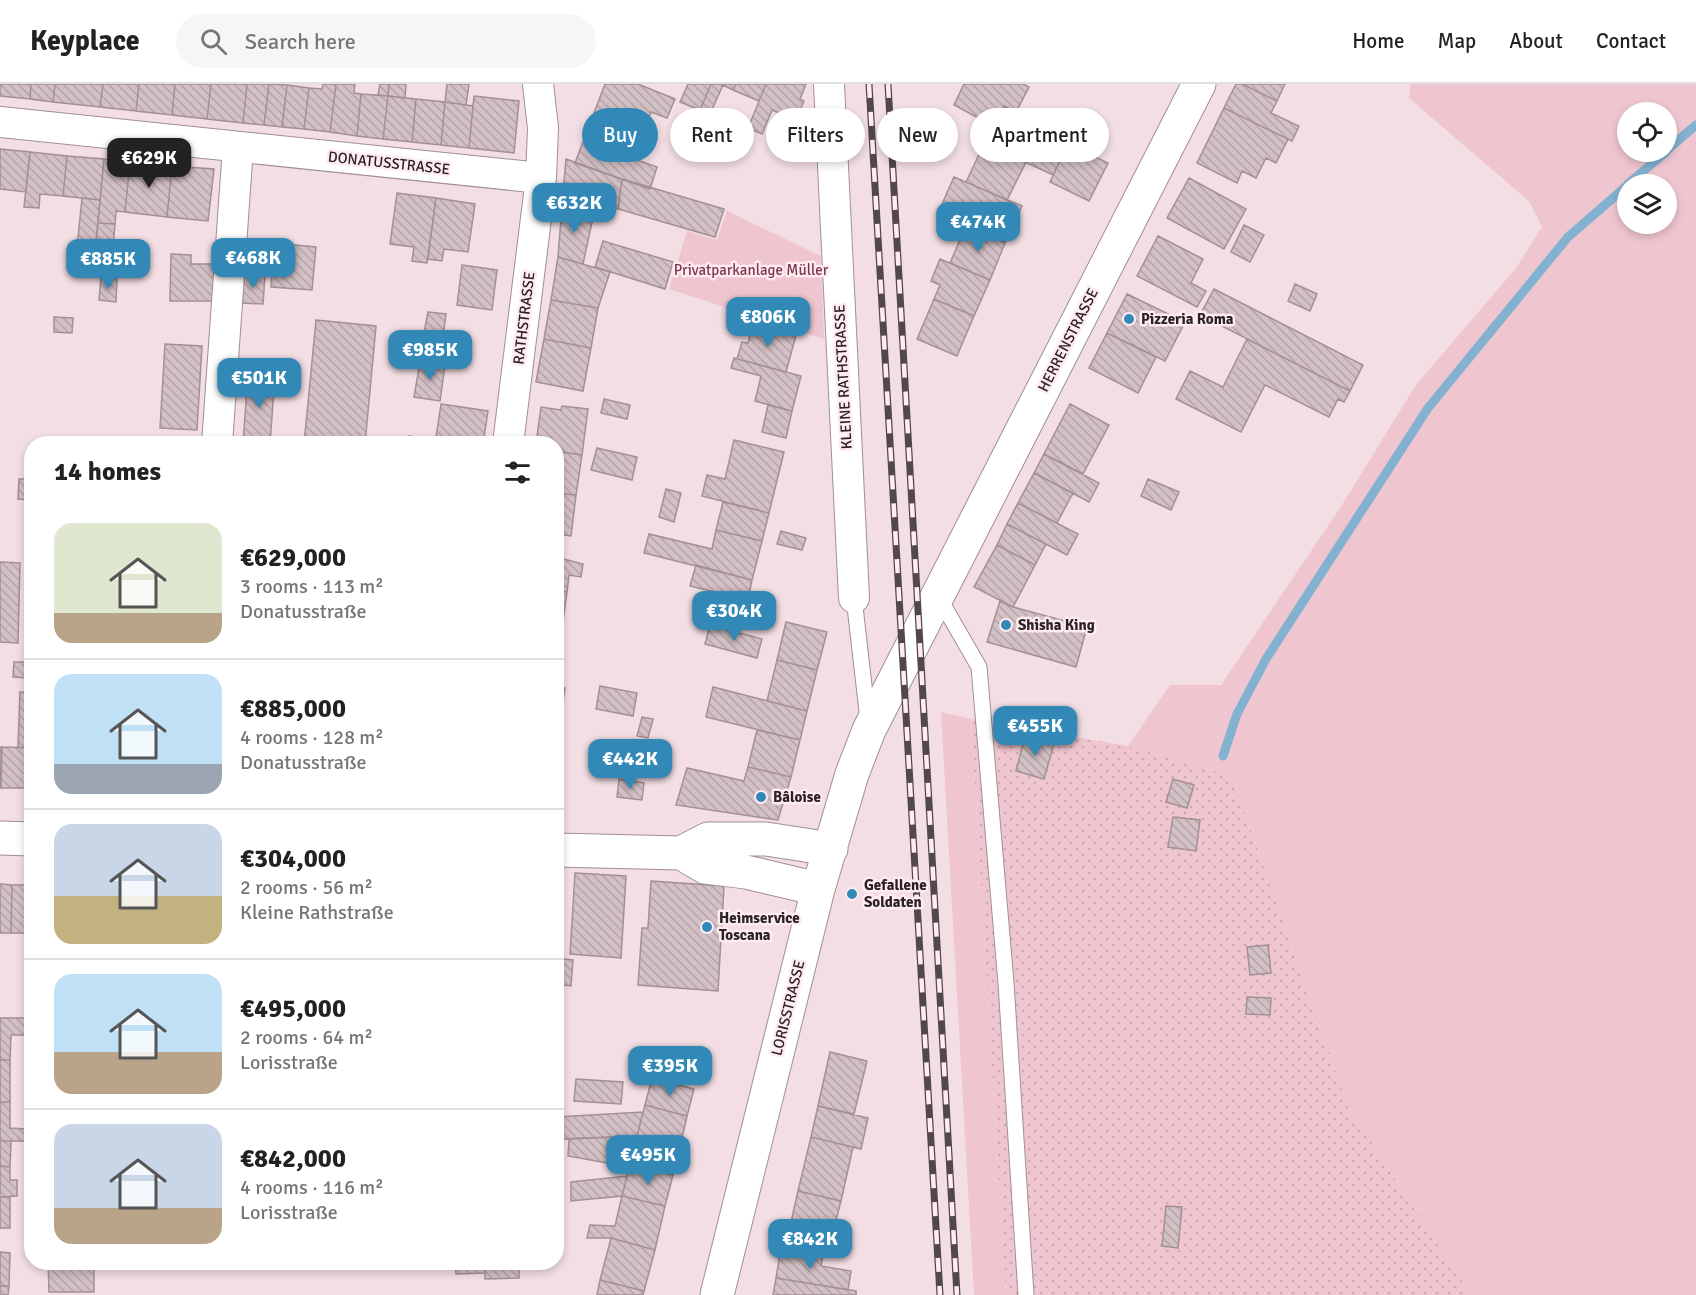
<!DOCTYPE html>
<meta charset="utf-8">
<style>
body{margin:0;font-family:Signika,sans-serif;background:#f6f6f6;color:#222;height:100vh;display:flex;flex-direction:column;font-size:22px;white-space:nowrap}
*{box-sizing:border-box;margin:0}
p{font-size:20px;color:#767676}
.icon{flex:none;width:33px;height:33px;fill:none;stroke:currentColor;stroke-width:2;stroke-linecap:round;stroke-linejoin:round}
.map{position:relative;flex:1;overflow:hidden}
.details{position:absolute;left:24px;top:352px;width:540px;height:834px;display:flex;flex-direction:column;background:#fff;border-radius:24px;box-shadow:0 3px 9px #0003}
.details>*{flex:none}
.banner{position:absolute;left:582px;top:24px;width:570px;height:54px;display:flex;gap:12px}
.controls{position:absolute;left:1617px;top:18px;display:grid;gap:12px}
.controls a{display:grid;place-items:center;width:60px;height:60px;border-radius:50%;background:#fff;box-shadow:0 3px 9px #0003;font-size:30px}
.price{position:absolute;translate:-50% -51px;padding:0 14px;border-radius:12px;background:#3289b8;color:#fff;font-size:20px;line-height:39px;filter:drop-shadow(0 2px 3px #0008)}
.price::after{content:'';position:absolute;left:50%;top:36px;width:18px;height:14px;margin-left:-9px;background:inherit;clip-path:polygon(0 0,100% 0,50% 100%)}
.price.active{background:#222;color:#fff}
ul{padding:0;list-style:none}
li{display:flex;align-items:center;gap:18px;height:150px;padding:0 30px}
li+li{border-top:2px solid #e0e0e0}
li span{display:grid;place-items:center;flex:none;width:168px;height:120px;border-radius:18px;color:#555}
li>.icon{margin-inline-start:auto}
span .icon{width:72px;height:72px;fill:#fffc;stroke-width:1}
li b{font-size:26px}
h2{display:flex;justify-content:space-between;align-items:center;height:72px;padding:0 30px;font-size:26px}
.pill{padding:0 21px;border-radius:27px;background:#fff;box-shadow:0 3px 9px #0003;font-size:21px;line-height:54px}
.pill.active{background:#3289b8;color:#fff}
header{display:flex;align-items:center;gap:36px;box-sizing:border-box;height:84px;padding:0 30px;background:#fff;border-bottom:2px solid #e0e0e0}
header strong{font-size:28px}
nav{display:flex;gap:33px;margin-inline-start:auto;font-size:21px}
.search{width:420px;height:54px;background:#f6f6f6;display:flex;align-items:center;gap:15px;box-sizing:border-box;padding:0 21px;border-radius:33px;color:#767676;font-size:22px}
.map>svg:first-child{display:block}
.green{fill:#efc6d0;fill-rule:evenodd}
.garden{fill:url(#garden-dots)}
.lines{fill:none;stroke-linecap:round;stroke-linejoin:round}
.stream{stroke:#82b2d0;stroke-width:9}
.building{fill:url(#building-back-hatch);stroke:#a29094;stroke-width:1.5}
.lane-casing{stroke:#a18f93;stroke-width:17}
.street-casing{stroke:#a18f93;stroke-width:32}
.secondary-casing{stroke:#a18f93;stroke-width:35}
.lane{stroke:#fff;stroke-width:15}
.street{stroke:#fff;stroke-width:30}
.secondary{stroke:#fff;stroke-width:33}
.rail-casing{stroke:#52484a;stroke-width:7}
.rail{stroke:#ffebf0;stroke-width:4.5;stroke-dasharray:14;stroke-linecap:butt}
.poi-dot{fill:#3289b8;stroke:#ffebf0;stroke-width:2}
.labels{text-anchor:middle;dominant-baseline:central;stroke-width:5;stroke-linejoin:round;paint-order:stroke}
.street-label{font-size:15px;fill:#2a2324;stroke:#ffebf0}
.park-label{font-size:15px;fill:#7b374d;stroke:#ffebf0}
.poi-label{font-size:15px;font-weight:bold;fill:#2a2324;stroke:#ffebf0;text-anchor:start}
</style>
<header>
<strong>Keyplace</strong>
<div class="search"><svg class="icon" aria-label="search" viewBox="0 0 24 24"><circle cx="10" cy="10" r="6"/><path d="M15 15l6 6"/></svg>Search here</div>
<nav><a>Home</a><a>Map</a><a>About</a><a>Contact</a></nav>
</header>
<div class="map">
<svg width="1696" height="1211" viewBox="0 0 1696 1211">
<defs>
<pattern id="garden-dots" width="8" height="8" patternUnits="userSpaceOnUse" patternTransform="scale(1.5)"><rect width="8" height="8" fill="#efc6d0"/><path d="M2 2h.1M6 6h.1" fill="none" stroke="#cdaab2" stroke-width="1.8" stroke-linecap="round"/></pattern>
<pattern id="building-back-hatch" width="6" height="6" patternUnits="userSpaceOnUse" patternTransform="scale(1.5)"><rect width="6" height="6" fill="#d3c0c4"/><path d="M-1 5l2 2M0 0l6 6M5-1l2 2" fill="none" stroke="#b5a5a8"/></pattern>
</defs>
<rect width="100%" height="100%" fill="#f2dee3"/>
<!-- green -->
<path class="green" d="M1411,0H1696V1211H1471L1348,1023L1232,692L1128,662L1170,601H1221L1340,424L1416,301L1517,183L1542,143L1529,117L1409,14ZM1628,28H1666V68H1628ZM1628,100H1666V140H1628Z
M727,127L821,172L824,255L669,205L687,147L717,156Z
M941,628L971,635L1006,1211H974Z"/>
<!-- garden -->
<path class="garden" d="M971,635L1128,662L1232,692L1348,1023L1471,1211H1006Z"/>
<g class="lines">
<!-- stream -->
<path class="stream" d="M1666,67L1696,41
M1628,100L1666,68
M1223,672L1237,630L1266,575L1428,324L1568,153L1628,101"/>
</g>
<!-- building -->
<path class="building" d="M0,0H31L30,15L0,12Z
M31,0H55L53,18L30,15Z
M55,0H103L100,23L53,18Z
M103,0H139L136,27L100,23Z
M139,0H175L172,31L136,27Z
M175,0H211L207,35L172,31Z
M211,0H247L243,39L207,35Z
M247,0H269L264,41L243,39Z
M269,0L287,1L282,43L264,41Z
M323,0H336L330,48L304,45L309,4L322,5Z
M336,0H355L354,9L361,10L357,52L330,48Z
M380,0H389L388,12L378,11Z
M389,0H406L405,14L388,12Z
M447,0H469L466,21L445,18Z
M605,0H638L675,15L667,34L651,28L643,49L594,29Z
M688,0H711L700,26L680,18Z
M711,0H736L733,6L723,1L710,30L700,26Z
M736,0H766L759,17L733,6Z
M766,0H806L800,15L804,17L796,36L772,26L762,50L748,44Z
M964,0H1023L1029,3L1016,28L1004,22L998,34L984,27L980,35L954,21Z
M1236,0H1242L1277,17L1271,29L1299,42L1292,57L1224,24Z
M1242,0H1285L1277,17Z
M287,1L309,4L304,45L282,43Z
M361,10L388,12L383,55L357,52Z
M388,12L416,15L412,58L383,55Z
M474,12L519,17L514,69L469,64Z
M416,15L445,18L441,61L412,58Z
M445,18L473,22L469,64L441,61Z
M1224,24L1288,55L1276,79L1266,74L1256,94L1242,87L1237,99L1197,79Z
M594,29L643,49L634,75L657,83L650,105L575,79Z
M1015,34L1068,60L1053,91L1000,66Z
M787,42L813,54L807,68L781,56Z
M985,58L1026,78L1007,116L966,98Z
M1068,60L1108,79L1089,117L1050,98Z
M0,65L30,68L26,108L0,105Z
M30,68L67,72L63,112L40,110L39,124L24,123Z
M67,72L104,75L100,116L63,112Z
M104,75L130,78L125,128L116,127L115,140L98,139Z
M566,75L622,95L618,125L596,121L594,129L562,121Z
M130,78L172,82L167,133L125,128Z
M172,82L214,85L208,137L167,133Z
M954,93L1022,122L1005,159L938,129Z
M1189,94L1246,125L1224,165L1167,134Z
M622,95L724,125L715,153L618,125Z
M397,109L436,114L427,179L412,177L414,163L390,160Z
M82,114L100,116L94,176L76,174Z
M436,114L475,120L468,168L444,165L442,177L428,175Z
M562,121L594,129L583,180L558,173Z
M98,139L115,140L113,163L96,161Z
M1244,141L1264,151L1250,178L1231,168Z
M966,142L1005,159L990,196L950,179Z
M1158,152L1203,175L1191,199L1206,207L1197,223L1137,192Z
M603,157L673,178L665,205L595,183Z
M274,159L316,163L312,206L271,203Z
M171,170L191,171V180H218V217H170Z
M558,173L610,188L598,224L551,216Z
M940,175L990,196L974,232L934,215L940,201L931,197Z
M462,181L497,186L492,226L457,221Z
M243,189L265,191L263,220L242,219Z
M101,194H117L116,218L99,216Z
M1295,200L1317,210L1310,227L1288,217Z
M1214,205L1363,281L1350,307L1200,231Z
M1127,210L1185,238L1165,277L1107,249Z
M934,215L974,232L957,272L917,255Z
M551,216L598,224L591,264L544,255Z
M428,228L446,230L443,253L424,249Z
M54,233L73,234L72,249L54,248Z
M316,236L376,242L365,360H304Z
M753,239L796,251L786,288L737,275L742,258L748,259Z
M1107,249L1156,273L1138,309L1089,284Z
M544,255L591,264L583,307L536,298Z
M1247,255L1350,307L1344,318L1338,315L1329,333L1265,301L1241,348L1176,315L1190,287L1223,303Z
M165,260L202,262L197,346L160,344Z
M734,274L801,292L792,327L755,317L761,292L731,284Z
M420,278L445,281L440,317L414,313Z
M248,290L275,292L270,360H243Z
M604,315L630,321L627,335L601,329Z
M441,320L488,327L483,360H435Z
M1070,320L1109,341L1083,390L1044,370Z
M768,321L792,327L786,354L762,348Z
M562,322L588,325L582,371L556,367V360H536L541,323L561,326Z
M409,352L436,357L435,360H407Z
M734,356L784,368L769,429L702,412L707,391L725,395Z
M597,364L637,373L632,396L591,386Z
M556,367L582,371L576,411L556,409Z
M1044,370L1099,399L1089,418L1034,389Z
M1034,389L1073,409L1057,439L1018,419Z
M19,395H32V416L18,415Z
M1148,395L1179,408L1171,426L1141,412Z
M666,405L681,409L674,438L659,433Z
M556,409L576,411L571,452L556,450Z
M723,418L769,429L762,457L716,446Z
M1018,419L1078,450L1067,471L1007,440Z
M1007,440L1046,460L1035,481L997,461Z
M716,446L762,457L752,496L644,469L649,450L712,465Z
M781,447L806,454L802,466L777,460Z
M997,461L1035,481L1013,523L974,503Z
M556,473L583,480L581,493L569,491L567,508L556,506Z
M0,478L20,479L18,559L0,558Z
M696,481L752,496L748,516L690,502Z
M556,506L567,508L563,537L556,536Z
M1000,517L1013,523L1087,543L1076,583L987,558Z
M556,536L563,537L559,567H556Z
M786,538L827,548L817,586L777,576Z
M710,541L762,555L757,574L705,560Z
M777,576L817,586L807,627L767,617Z
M14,578H28L27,594L13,593Z
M600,602L637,609L633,632L596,625Z
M556,603L565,604L561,632H556Z
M713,603L807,627L800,656L706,633Z
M20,608L32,609L30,664H18Z
M556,632H561L557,663H556Z
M642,633L653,635L648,654L637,652Z
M757,646L800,656L791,693L748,683Z
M1025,652L1054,660L1044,695L1016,687Z
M0,663H2L1,704L0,703Z
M2,663L30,664L29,704H1Z
M30,664H32V704H29Z
M748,683L791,693L778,736L676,721L687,684L744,697Z
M619,695L644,699L642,716L617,713Z
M1173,695L1194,701L1187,724L1166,718Z
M1173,733L1200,736L1196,767L1168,763Z
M575,789L626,792L621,874L570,870Z
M651,797L724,802L718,907L638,901L642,844H648Z
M0,800L12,801L11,849H0Z
M12,801H32V849H11Z
M1268,861L1271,889L1250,891L1247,863Z
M556,874L573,876L571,902L556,900Z
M1247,913L1271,914L1270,931L1246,930Z
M0,934H31V951H11L10,976H0Z
M830,968L867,977L854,1030L818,1022Z
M0,976H10V1018H0Z
M652,994L694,1005L687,1032L645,1021Z
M576,995L623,998L621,1020L574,1017Z
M0,1018H10V1044L25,1045V1057H0Z
M645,1021L687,1032L680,1063L637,1052Z
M818,1022L868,1034L861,1065L811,1053Z
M643,1028L637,1052L556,1055V1033Z
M637,1052L680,1063L673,1091L630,1081Z
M616,1053L613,1080L568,1072L569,1055Z
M811,1053L853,1063L841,1117L798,1107Z
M0,1057H11L10,1083L0,1082Z
M630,1081L673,1091L665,1122L622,1112Z
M0,1082L10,1083V1096H17V1112L0,1113Z
M627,1092L622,1112L571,1117V1098Z
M798,1107L841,1117L833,1148L791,1138Z
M622,1112L665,1122L655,1166L611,1154H587L590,1141L615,1142Z
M0,1113H10V1144H0Z
M1166,1122L1182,1123L1178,1164L1162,1162Z
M611,1154L655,1166L644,1207L600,1196Z
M781,1164L823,1171L821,1182L851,1187L848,1206L776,1194Z
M0,1168L10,1169L9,1202H0Z
M48,1179H94V1208H49Z
M455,1179H485V1189L456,1190Z
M485,1179H519V1194L485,1195Z
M776,1194L856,1207V1211H773Z
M600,1196L644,1207L643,1211H597Z
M0,1202H9L8,1211H0Z"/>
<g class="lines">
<!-- lane casing -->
<g class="lane-casing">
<path id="lane" d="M938,512L979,583L1006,899L1026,1211
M854,514L868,636"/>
</g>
<!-- street casing -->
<g class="street-casing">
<path id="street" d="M829,0L854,514
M0,38L541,94
M217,360L238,63
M508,360L541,94L543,44L538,0"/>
</g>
<!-- secondary casing -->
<g class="secondary-casing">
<path id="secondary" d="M0,754L32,755
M556,766L681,769L708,755H766L831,765
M681,769L705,783L746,788L818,805
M717,1211L818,805L852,690L869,646L1199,0"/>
</g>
<!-- lane -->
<use href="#lane" class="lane"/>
<!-- street -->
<use href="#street" class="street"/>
<!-- secondary -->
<use href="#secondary" class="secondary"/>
<!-- rail casing -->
<g class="rail-casing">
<path id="rail" d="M869,0L940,1211
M888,0L957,1211"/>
</g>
<!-- rail -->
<use href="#rail" class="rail"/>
</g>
<!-- markers -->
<g class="poi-dot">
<circle cx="1129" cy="235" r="6"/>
<circle cx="1006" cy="541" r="6"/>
<circle cx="761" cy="713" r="6"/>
<circle cx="852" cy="810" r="6"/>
<circle cx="707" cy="843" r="6"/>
</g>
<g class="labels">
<!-- street labels -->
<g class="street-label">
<text transform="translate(389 79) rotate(6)">DONATUSSTRASSE</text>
<text transform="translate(524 234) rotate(-83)">RATHSTRASSE</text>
<text transform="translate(1068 256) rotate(-63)">HERRENSTRASSE</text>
<text transform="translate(843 293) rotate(-93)">KLEINE RATHSTRASSE</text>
<text transform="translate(788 924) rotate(-76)">LORISSTRASSE</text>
</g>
<!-- park labels -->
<g class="park-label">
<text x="751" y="186">Privatparkanlage Müller</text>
</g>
<!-- poi labels -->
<g class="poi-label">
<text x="1141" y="235">Pizzeria Roma</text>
<text x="1018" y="541">Shisha King</text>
<text x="773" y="713">Bâloise</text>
<text x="864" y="801">Gefallene<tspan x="864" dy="17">Soldaten</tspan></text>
<text x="719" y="834">Heimservice<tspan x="719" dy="17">Toscana</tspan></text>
</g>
</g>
</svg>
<div class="controls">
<a><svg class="icon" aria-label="locate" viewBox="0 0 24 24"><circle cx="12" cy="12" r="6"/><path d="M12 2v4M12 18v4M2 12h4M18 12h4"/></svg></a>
<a><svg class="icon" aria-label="layers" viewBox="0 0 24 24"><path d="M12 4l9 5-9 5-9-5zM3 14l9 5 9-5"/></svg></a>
</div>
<b class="price active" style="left:149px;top:105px">€629K</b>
<b class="price" style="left:574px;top:150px">€632K</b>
<b class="price" style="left:978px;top:169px">€474K</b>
<b class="price" style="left:253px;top:205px">€468K</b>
<b class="price" style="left:108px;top:206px">€885K</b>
<b class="price" style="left:768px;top:264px">€806K</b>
<b class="price" style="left:430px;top:297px">€985K</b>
<b class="price" style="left:259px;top:325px">€501K</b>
<b class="price" style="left:734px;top:558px">€304K</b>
<b class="price" style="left:1035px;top:673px">€455K</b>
<b class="price" style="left:630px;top:706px">€442K</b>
<b class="price" style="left:670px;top:1013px">€395K</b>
<b class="price" style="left:648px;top:1102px">€495K</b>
<b class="price" style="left:810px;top:1186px">€842K</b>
<div class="banner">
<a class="pill active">Buy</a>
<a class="pill">Rent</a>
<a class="pill">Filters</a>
<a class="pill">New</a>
<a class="pill">Apartment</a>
</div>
<section class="details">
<h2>14 homes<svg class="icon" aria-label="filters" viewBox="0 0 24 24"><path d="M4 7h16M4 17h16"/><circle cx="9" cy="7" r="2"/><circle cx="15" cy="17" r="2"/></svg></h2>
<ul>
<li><span style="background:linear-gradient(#dfe7d0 75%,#b9a48a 0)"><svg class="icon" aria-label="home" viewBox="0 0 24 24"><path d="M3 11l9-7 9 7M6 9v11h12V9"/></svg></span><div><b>€629,000</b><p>3 rooms · 113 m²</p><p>Donatusstraße</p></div></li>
<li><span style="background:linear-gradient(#bfe0f5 75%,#9aa5b1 0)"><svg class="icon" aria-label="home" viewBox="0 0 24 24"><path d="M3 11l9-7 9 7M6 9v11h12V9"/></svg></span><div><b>€885,000</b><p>4 rooms · 128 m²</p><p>Donatusstraße</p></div></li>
<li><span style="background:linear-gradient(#c9d6e8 60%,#c2b280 0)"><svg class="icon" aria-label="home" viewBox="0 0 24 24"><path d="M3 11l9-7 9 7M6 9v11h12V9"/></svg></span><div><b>€304,000</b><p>2 rooms · 56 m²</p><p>Kleine Rathstraße</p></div></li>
<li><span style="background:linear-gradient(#bfe0f5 65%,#b9a48a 0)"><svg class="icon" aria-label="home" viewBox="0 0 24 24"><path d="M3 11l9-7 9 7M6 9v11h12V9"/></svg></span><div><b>€495,000</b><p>2 rooms · 64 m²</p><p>Lorisstraße</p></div></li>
<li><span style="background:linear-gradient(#c9d6e8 70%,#b9a48a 0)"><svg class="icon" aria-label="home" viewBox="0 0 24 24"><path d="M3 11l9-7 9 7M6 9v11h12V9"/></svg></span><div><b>€842,000</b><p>4 rooms · 116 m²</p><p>Lorisstraße</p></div></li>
</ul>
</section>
</div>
